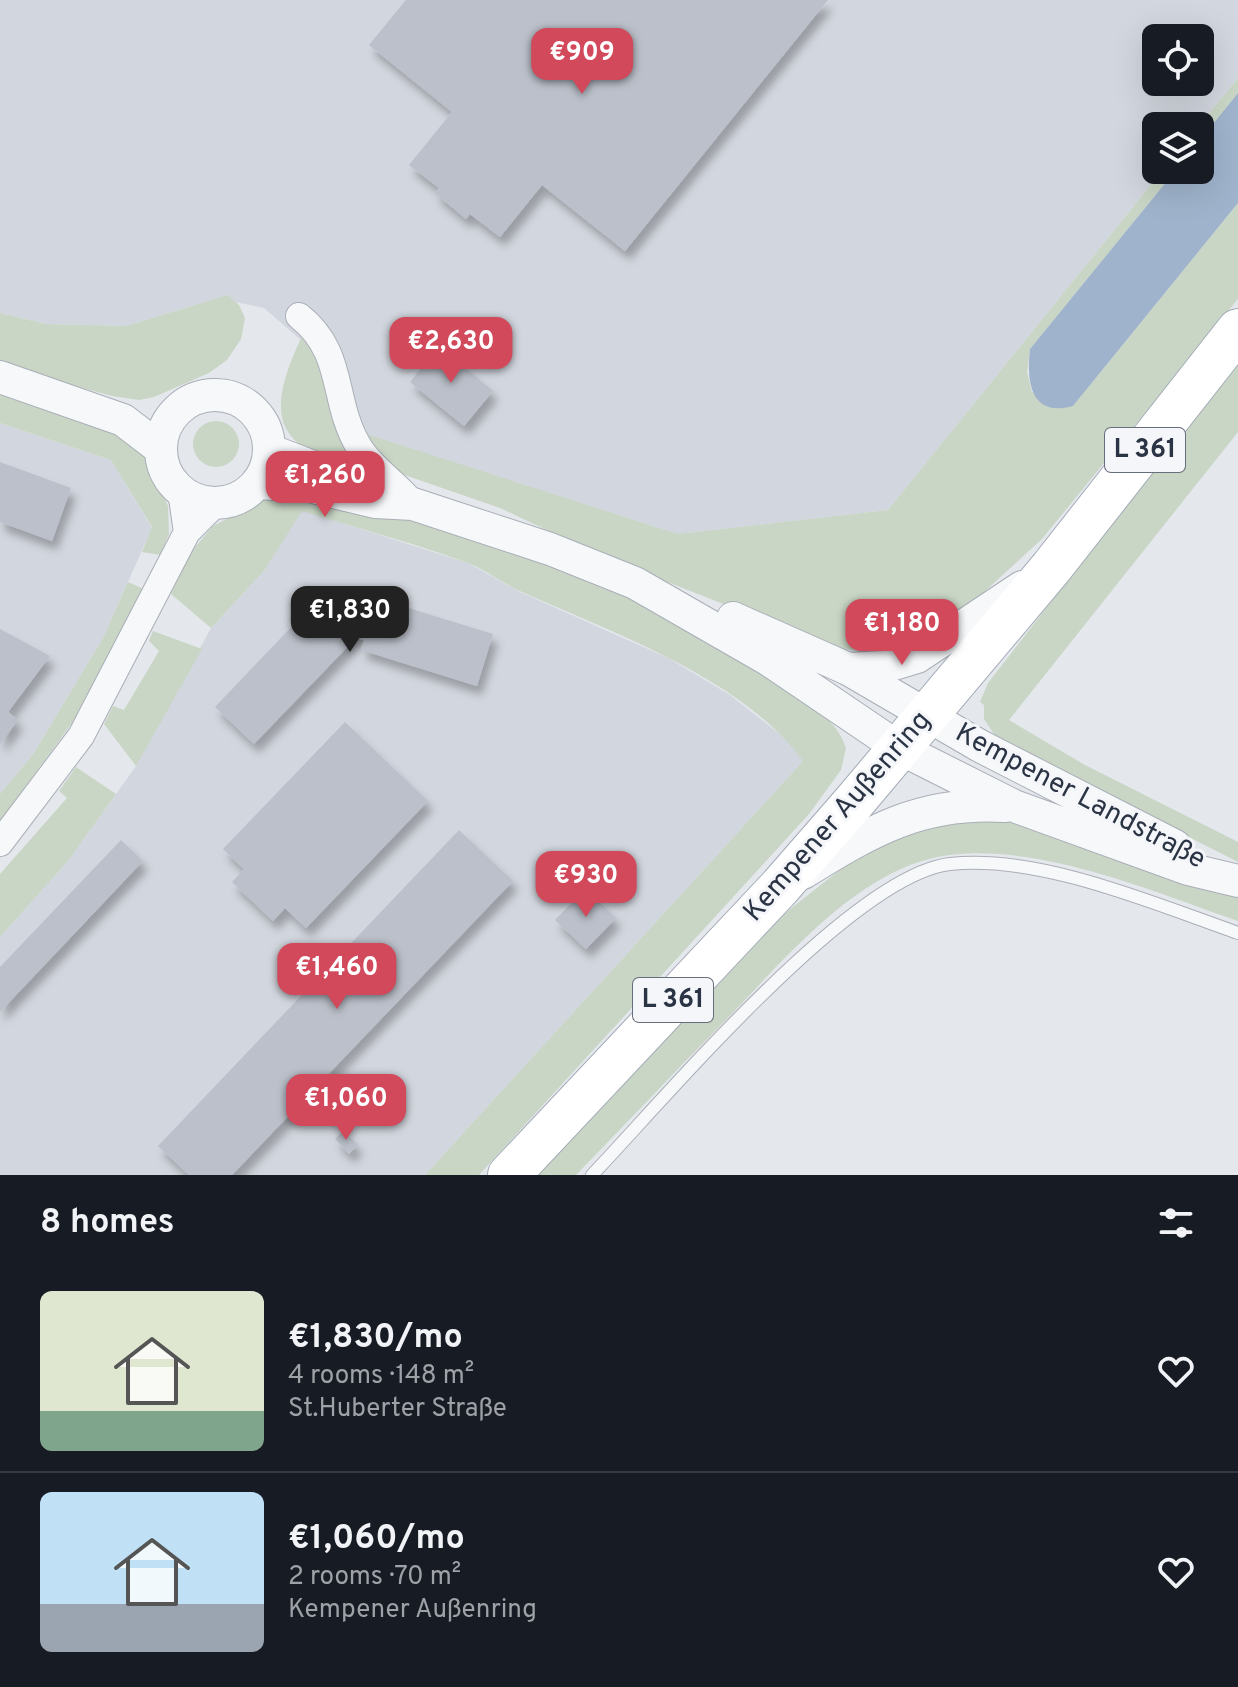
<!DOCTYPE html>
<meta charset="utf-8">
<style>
body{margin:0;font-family:Overpass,sans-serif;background:#20242c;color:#f1f3f6;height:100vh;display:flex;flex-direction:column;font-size:30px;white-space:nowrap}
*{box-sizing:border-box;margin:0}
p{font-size:26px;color:#9ea1a6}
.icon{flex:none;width:44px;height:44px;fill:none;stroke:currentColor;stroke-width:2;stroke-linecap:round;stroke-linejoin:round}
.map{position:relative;height:1175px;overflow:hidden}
.panel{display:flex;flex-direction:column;background:#171b24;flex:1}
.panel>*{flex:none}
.tools{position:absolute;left:1142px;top:24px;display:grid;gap:16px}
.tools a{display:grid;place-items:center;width:72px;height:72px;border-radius:12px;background:#171b24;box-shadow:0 8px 32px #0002;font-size:40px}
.price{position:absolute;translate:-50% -68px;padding:0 18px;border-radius:16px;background:#d1495b;color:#fff;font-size:26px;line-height:52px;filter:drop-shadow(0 2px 4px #0008)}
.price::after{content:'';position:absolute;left:50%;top:48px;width:24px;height:18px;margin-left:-12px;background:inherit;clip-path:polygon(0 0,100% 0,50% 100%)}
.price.on{background:#222;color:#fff}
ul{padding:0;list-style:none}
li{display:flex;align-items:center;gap:24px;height:200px;padding:0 40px}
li+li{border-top:2px solid #363941}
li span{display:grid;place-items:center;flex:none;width:224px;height:160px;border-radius:12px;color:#555}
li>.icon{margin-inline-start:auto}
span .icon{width:96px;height:96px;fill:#fffc;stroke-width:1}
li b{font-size:34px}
h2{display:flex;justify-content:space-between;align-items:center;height:96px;padding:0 40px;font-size:34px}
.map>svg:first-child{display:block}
.built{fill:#d2d6de;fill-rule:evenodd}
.green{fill:#c9d6c5}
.water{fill:#9fb4cc}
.building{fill:#bbc0ca;filter:url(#shadow)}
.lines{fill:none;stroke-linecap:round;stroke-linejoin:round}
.service-casing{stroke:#a9aeb7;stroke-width:14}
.minor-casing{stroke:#a9aeb7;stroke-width:28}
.tertiary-casing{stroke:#a9aeb7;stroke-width:34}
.primary-casing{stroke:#a3abb8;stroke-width:44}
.service{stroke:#f7f8fa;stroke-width:12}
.minor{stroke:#f7f8fa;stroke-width:26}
.tertiary{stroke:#f7f8fa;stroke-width:32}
.primary{stroke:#fff;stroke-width:42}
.labels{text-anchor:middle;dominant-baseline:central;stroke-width:6;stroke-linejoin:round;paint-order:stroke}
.shield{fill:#f4f6f9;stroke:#676e7b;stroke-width:2}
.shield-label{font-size:26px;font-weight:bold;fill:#2b3445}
.street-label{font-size:28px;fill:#2b3445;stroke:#f4f6f9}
</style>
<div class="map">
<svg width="1238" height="1175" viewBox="0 0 1238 1175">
<defs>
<filter id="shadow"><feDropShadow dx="5" dy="9" stdDeviation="4" flood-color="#0004"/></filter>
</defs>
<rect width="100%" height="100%" fill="#e4e7ec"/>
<!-- built -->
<path class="built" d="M0,0H1238V78L1199,126H1156V170H1163L888,510L678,534L336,425L317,354L264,308L235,302L228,295L126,326L46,324L0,313ZM1156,38H1200V82H1156Z
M0,423L111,460L152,528L103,638L34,753L0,794Z
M301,510L468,563L520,592L668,658L730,695L790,742L803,761L425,1175H0V937L68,861L136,766L211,628L264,571Z"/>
<!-- green -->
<path class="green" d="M1238,78V93L1200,140L1199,126Z
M1163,170H1176L1030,349L1027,372L1032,392L1073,406L1238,203V299L1042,539L947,626L919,645L885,652L838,649L604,557L500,508L396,472L360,432L678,534L888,510Z
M228,295L239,305L245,318L241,339L227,360L209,373L154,397L139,400L112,396L0,365V313L46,324L126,326Z
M301,338L318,354L363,471C276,448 263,420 301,338Z
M1238,362V432L1009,720L1085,765L1238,842V862L998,740L984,719V705L980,702L988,683Z
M0,389L118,427L144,451L168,506L169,534L160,555L142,552L152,527L111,460L0,423Z
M193 444a23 23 0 1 1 46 0a23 23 0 1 1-46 0Z
M315,493C392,514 469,534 544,561C625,592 704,635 776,684C803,702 836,716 846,748L841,770L809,814L479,1175H425L803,761C745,680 612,632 524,593C503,584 485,569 465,562C411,542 356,528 302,511L264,571L211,628L171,594L190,553L213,526L271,496Z
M128,582L146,590L85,705L0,822V794L34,753L103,638Z
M153,631L202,649L136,766L104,724L113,706L124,710L159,651L149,641Z
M76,767L116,794L68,861L0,937V874L67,798L59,791Z
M1011,818L1238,896V921C1151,891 1042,844 950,855C861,865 783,961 724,1022C674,1072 626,1124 576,1175H529L751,946L789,910L869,847L910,825Z"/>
<!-- water -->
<path class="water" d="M1238,93V203L1073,406C1031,418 1026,382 1030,349L1176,170H1200V140Z"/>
<!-- building -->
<path class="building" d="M406,0H828L625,251L542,185L500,237L470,214L466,219L435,193L439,188L409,165L452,112L369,45Z
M441,343L453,352L450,355L493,391L464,426L410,382Z
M0,462L71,488L52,541L0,522Z
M333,591L375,604L376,598L493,634L477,686L361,650L364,640L356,638L254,744L215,707L318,599L322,603Z
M0,629L50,656L8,712L18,720L0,744Z
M345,722L428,801L306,928L285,908L273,921L232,882L244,869L223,849Z
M459,830L513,881L232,1175H189L158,1146Z
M121,840L143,861L0,1012V967Z
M585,889L616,918L586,949L555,920Z
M343,1131L358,1145L349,1154L335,1139Z"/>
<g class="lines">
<!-- service casing -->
<g class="service-casing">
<path id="service" d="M592,1175C664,1100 852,875 950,864C1039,854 1155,904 1238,933"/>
</g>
<!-- minor casing -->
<g class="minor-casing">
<path id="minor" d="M299,316C346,353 331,401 359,447C373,470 396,482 413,504
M181,491L187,532
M0,843L81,736L187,532L216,503"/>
</g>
<!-- tertiary casing -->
<g class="tertiary-casing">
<path id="tertiary" d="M0,377L123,420L161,449
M161 449a54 54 0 1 1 108 0a54 54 0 1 1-108 0Z
M269,450L342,478
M258,483L309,486L375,502L413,504L550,549L635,583L769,660L899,748L1014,806L1188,869L1238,881
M733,618L848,669L980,746L1175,846
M848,669L884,667L917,657L1022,587
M803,873C872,830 922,801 1005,806"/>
</g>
<!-- primary casing -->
<g class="primary-casing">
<path id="primary" d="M509,1175L780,887L854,802L1051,568L1238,330"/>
</g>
<!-- service -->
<use href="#service" class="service"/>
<!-- minor -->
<use href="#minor" class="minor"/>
<!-- tertiary -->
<use href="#tertiary" class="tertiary"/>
<!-- primary -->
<use href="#primary" class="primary"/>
</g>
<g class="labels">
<!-- shield labels -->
<g class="shield">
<rect x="1105" y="428" width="80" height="44" rx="6"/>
<rect x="633" y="978" width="80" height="44" rx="6"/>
</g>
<g class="shield-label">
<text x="1145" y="450">L 361</text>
<text x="673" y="1000">L 361</text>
</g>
<!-- street labels -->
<g class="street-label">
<text transform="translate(1080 797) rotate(28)">Kempener Landstraße</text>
<text transform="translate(838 817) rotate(-49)">Kempener Außenring</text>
</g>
</g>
</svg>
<div class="tools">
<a><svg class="icon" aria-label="locate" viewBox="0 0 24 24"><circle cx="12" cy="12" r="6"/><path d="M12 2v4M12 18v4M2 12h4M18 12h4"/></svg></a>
<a><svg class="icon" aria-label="layers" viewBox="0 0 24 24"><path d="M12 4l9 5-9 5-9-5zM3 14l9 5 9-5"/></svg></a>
</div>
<b class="price" style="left:582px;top:96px">€909</b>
<b class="price" style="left:451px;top:385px">€2,630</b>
<b class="price" style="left:325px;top:519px">€1,260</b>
<b class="price on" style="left:350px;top:654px">€1,830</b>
<b class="price" style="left:902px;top:667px">€1,180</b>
<b class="price" style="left:586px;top:919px">€930</b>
<b class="price" style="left:337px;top:1011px">€1,460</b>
<b class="price" style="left:346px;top:1142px">€1,060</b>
</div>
<section class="panel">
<h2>8 homes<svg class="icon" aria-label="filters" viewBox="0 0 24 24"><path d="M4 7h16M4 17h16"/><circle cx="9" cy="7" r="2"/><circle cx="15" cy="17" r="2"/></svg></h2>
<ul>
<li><span style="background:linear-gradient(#dfe7d0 75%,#7fa58c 0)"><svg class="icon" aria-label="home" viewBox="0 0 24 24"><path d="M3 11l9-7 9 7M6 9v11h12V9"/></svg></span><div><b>€1,830/mo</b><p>4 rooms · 148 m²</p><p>St.Huberter Straße</p></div><svg class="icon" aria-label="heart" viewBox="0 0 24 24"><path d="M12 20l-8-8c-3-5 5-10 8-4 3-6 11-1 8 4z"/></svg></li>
<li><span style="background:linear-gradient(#bfe0f5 70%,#9aa5b1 0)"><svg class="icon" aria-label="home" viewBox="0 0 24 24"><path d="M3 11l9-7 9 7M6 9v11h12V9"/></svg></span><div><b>€1,060/mo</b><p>2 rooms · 70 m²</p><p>Kempener Außenring</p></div><svg class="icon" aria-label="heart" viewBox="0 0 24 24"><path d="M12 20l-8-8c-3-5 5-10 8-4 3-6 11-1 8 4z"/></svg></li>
</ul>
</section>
